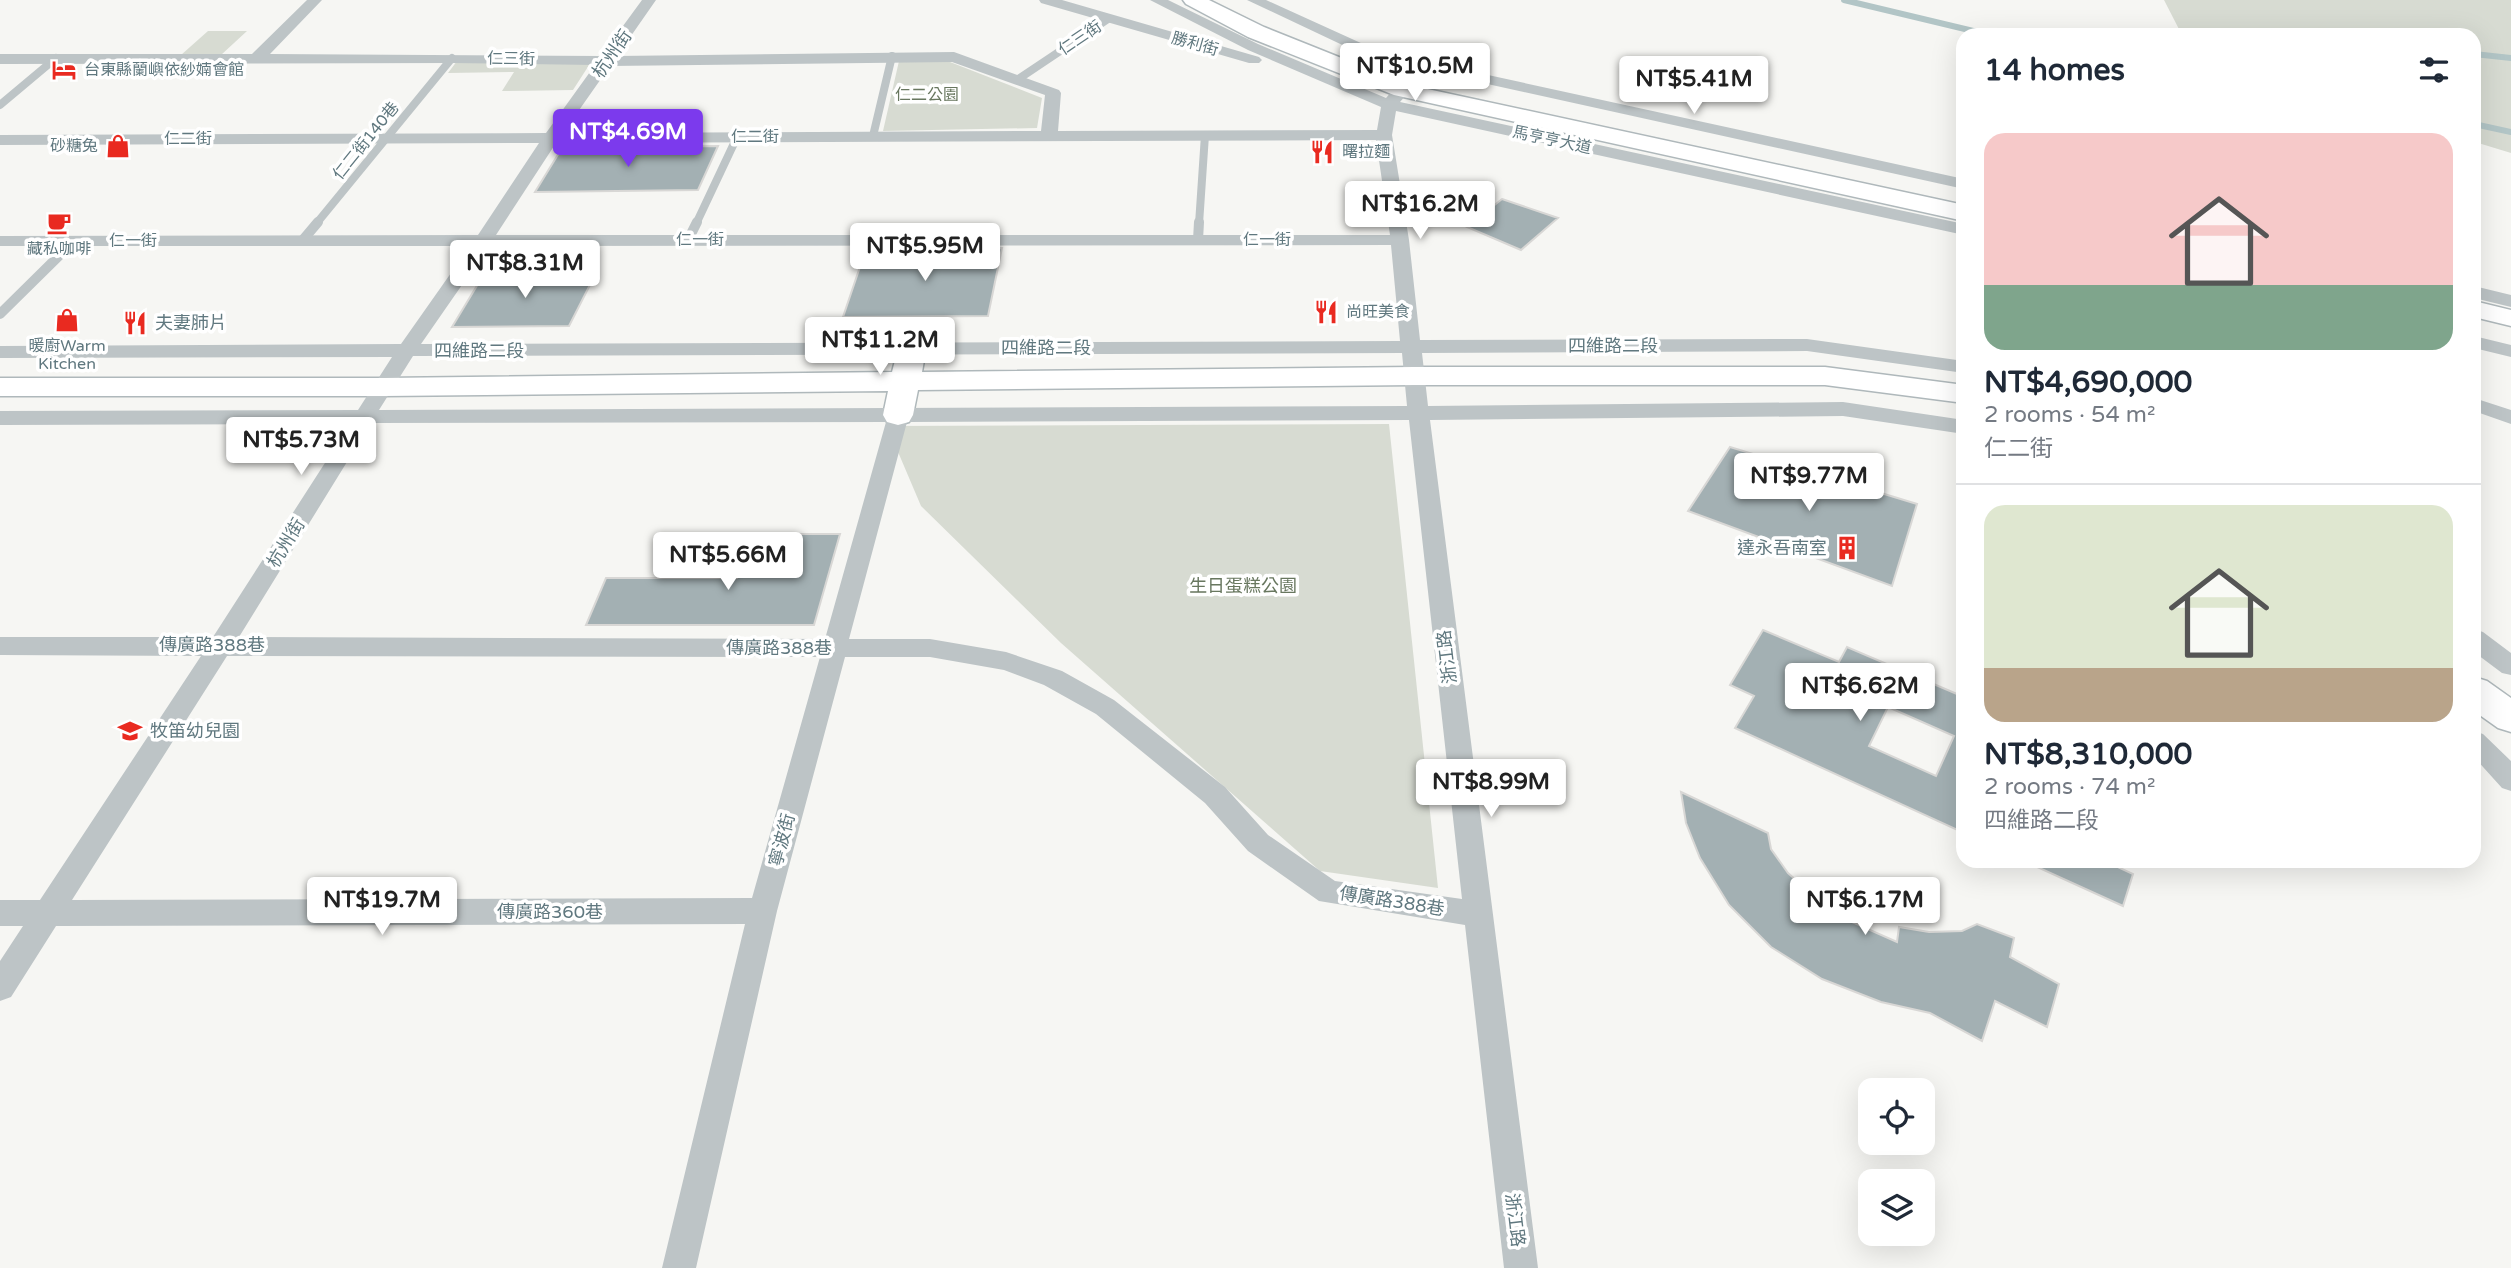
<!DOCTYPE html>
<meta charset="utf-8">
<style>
body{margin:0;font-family:"Varela Round","Noto Sans TC",sans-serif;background:#f6f6f7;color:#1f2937;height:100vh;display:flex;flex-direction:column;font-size:26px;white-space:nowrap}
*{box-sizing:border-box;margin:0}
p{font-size:23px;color:#747a83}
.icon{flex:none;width:38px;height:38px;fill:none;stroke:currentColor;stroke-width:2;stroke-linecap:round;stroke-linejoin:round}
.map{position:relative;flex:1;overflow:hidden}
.side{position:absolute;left:1956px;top:28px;width:525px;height:840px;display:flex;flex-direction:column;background:#fff;border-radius:21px;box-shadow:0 7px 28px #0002}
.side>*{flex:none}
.fabs{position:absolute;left:1858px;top:1078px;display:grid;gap:14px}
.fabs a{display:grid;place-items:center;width:77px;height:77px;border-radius:14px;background:#fff;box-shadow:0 7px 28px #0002;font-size:35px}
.price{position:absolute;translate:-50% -60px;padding:0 16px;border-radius:7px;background:#fff;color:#222;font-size:23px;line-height:46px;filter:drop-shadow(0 2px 4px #0008)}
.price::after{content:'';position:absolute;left:50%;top:42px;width:21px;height:16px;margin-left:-10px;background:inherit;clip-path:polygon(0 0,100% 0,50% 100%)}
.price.active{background:#7c3aed;color:#fff}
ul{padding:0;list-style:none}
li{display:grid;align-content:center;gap:14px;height:371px;padding:0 28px}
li+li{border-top:2px solid #e0e1e3}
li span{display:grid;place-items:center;height:217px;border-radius:21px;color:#555}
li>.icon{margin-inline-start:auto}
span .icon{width:126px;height:126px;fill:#fffc;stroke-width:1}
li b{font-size:30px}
h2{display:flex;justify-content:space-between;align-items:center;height:84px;padding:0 28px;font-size:30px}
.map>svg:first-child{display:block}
.green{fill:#d7dbd2}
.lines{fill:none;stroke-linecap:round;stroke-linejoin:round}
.stream{stroke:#b2c5c6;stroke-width:6}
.building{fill:#a3b0b3;stroke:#d8d7d5;stroke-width:2;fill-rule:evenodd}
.secondary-casing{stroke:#afb8bb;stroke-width:3}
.lane-far1{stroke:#bdc4c6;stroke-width:8}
.lane{stroke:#bdc4c6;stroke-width:10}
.street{fill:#bdc4c6;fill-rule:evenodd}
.secondary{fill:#fff;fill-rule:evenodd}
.labels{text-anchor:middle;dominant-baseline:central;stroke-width:7;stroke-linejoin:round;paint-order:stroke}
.far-street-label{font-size:16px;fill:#60787f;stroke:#fff}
.far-poi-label{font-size:16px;fill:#60787f;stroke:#fff;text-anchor:start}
.far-park-label{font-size:16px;fill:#68775f;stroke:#fff}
.street-label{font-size:18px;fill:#60787f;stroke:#fff}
.poi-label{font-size:18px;fill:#60787f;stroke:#fff;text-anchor:start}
.park-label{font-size:18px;fill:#68775f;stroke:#fff}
</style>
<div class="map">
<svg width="2511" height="1268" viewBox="0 0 2511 1268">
<rect width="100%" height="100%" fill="#f6f6f3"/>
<!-- green -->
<path class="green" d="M2164,0H2511V153L2475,142L2474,35H2182Z
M208,31H247L221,55H181Z
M593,59L573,90L502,91L514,72L448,73L457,61Z
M899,61L950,62L1042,98L1037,128L883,131Z
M1389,424L1438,888L1320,871L1061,643L921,506L887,426Z"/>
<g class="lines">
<!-- stream -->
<path class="stream" d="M1844,0L1990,35
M2474,54L2511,58
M2474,124L2511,132"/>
</g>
<!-- building -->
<path class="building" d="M718,146L698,190L535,192L562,148Z
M1502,199L1558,218L1521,250L1467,227Z
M1002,248L988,316L843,317L866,249Z
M596,273L569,326L452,327L484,274Z
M1730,447L1917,504L1892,586L1688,511Z
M781,534H840L814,625H586L606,578H737L740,570H769Z
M1763,630L1839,662L1847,647L1964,697V833L1735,728L1754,696L1730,685ZM1888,707L1954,736L1936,776L1869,746Z
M1681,792L1768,833L1771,849L1788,873L1814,896L1845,919L1897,942L1899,927L1929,932L1962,931L1977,924L2014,938L2010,957L2059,984L2047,1027L1995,1001L1982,1041L1930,1013L1881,1002L1822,979L1771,947L1729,905L1700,858L1686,823Z
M2024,861H2105L2133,874L2123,906Z"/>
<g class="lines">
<!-- secondary casing -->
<g class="secondary-casing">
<path id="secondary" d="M1183,0H1209L1264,27L1409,85L1964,205V221L1394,95L1248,37L1186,4Z
M2474,301L2511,310V326L2474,317Z
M912,340L922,343L926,349L922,372L1414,367H1825L1964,385V403L1825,385H1414L918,390L913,415L909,422L898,425L887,422L883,415L888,391L384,396H0V378H384L892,372L898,349L902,343Z
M2474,677L2487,681L2511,698V732L2498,728L2474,711Z"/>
</g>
<!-- lane-far1 -->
<path class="lane-far1" d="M1017,80L1108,19
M0,105L56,58
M873,136L892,56
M316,224L452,58
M696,224L737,137
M1199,224L1205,135"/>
<!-- lane -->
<path class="lane" d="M688,240L697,222
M1198,240L1199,222
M302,241L318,222
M0,314L74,241"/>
<!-- street -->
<path class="street" d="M307,0H322L270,54L601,56L642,0H656L617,56L954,52L1059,90L1061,93L1058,131L1377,130L1381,107L1248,50L1150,0H1168L1258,44L1386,98L1408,73L1417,68L1353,50L1247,0H1266L1363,44L1433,63L1964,179V189L1433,72L1420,79L1400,102L1964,224V235L1396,111L1392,135L1409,240L1420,340L1807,339L1964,361V373L1807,351L1422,353L1428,406L1843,402L1964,420V434L1843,416L1430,420L1538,1268H1504L1465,925L1319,901L1248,851L1205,803L1096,714L1044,685L1004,670L930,657H845L777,911L696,1268H662L745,924L56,926L11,997L0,1001V961L23,926H0V900H40L201,656L0,655V637H213L350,424L0,425V411L358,410L392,357L0,358V346L401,344L470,246H0V236L478,235L539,143L0,145V135L546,133L595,65L452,63L0,64V54H252ZM952,62L1045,95L1041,131L563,133L610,66ZM1376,140L1390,235H496L556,143ZM1391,245L1400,341L421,344L489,246ZM1402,353L1407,406L379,410L413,356ZM1409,420L1462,899L1335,881L1268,835L1225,787L1114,700L1062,671L1006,652L930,639H849L907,422ZM886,422L825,639L239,637L371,423ZM227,656L820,657L752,898L72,900Z
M1039,0H1062L1259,57L1262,60L1259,63H1249L1041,3Z
M2474,286L2511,295V307L2474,298Z
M2474,336L2511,345V357L2474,348Z
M2474,398L2511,410V424L2474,411Z
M2474,629L2483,632L2511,653V675L2502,673L2474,652Z
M2474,731L2483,734L2511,761V791L2502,788L2474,757Z"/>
<!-- secondary -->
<use href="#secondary" class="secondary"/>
</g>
<!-- icons -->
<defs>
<g id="hotel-bare" transform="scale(1.89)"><path d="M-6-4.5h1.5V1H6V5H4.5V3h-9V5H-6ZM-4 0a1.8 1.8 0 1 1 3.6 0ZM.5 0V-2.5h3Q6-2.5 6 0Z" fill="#e92a20" stroke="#fff" stroke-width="2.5" paint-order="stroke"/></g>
<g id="shop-bare" transform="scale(1.89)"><path d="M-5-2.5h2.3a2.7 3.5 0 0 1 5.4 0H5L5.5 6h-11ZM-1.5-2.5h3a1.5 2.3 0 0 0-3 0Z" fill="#e92a20" stroke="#fff" stroke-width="2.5" paint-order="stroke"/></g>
<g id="restaurant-bare" transform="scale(1.89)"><path d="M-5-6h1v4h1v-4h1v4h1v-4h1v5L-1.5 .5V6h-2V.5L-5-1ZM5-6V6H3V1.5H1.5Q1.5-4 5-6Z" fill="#e92a20" stroke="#fff" stroke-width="2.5" paint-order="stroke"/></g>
<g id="cafe-bare" transform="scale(1.89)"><path d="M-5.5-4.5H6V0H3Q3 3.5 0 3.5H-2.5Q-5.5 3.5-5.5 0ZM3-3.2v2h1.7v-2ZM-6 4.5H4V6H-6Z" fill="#e92a20" stroke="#fff" stroke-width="2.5" paint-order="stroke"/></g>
<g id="building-bare" transform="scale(1.89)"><path d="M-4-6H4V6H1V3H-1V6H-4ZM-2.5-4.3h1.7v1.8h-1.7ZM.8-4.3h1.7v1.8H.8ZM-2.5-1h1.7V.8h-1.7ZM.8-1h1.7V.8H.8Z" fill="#e92a20" stroke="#fff" stroke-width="2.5" paint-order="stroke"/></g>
<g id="school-bare" transform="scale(1.89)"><path d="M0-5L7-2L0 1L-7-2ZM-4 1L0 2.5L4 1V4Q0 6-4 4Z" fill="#e92a20" stroke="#fff" stroke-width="2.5" paint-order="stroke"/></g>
</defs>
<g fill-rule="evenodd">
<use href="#hotel-bare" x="64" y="70"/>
<use href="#shop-bare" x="118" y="146"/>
<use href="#restaurant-bare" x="1322" y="152"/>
<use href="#cafe-bare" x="59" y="223"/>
<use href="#restaurant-bare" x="1326" y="312"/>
<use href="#shop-bare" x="67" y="320"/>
<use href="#restaurant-bare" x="135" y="323"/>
<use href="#building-bare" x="1847" y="548"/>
<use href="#school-bare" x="130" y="731"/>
</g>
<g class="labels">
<!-- far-street labels -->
<g class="far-street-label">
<text transform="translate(1080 38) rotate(-34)">仁三街</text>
<text transform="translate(1195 44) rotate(16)">勝利街</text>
<text transform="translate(511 59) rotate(1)">仁三街</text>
<text x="755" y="137">仁二街</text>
<text x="188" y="139">仁二街</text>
<text transform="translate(1552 140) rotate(12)">馬亨亨大道</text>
<text transform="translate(366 141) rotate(-51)">仁二街140巷</text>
<text x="700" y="240">仁一街</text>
<text x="1267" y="240">仁一街</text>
<text x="133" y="241">仁一街</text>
</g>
<!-- far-poi labels -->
<g class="far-poi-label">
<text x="84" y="70">台東縣蘭嶼依紗婻會館</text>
<text x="98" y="146" text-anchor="end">砂糖兔</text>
<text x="1342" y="152">曙拉麵</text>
<text x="59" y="249" text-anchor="middle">藏私咖啡</text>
<text x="1346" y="312">尚旺美食</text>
<text x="67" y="346" text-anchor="middle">暖廚Warm<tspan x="67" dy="18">Kitchen</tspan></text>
</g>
<!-- far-park labels -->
<g class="far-park-label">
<text x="927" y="95">仁二公園</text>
</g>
<!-- street labels -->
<g class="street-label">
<text transform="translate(612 54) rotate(-55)">杭州街</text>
<text x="1613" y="346">四維路二段</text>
<text x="1046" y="348">四維路二段</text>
<text x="479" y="351">四維路二段</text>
<text transform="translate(286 543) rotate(-58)">杭州街</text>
<text x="212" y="645">傳廣路388巷</text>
<text x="779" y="648">傳廣路388巷</text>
<text transform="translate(1447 657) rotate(-97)">浙江路</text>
<text transform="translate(782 840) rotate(-75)">寧波街</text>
<text transform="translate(1392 901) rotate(9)">傳廣路388巷</text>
<text x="550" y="912">傳廣路360巷</text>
<text transform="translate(1515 1220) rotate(83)">浙江路</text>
</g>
<!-- poi labels -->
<g class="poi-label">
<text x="155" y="323">夫妻肺片</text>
<text x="1827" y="548" text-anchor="end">達永吾南室</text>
<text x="150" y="731">牧笛幼兒園</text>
</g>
<!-- park labels -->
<g class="park-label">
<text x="1243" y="586">生日蛋糕公園</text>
</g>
</g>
</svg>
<div class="fabs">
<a><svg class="icon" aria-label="locate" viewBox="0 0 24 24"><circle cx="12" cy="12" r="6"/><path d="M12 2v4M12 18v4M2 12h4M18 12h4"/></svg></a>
<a><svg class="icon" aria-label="layers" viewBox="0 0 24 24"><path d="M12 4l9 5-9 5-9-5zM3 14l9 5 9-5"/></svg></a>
</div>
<b class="price" style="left:1415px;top:103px">NT$10.5M</b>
<b class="price" style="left:1694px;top:116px">NT$5.41M</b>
<b class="price active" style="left:628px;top:169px">NT$4.69M</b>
<b class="price" style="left:1420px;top:241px">NT$16.2M</b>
<b class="price" style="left:925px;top:283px">NT$5.95M</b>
<b class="price" style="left:525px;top:300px">NT$8.31M</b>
<b class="price" style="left:880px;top:377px">NT$11.2M</b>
<b class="price" style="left:301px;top:477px">NT$5.73M</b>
<b class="price" style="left:1809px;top:513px">NT$9.77M</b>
<b class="price" style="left:728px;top:592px">NT$5.66M</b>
<b class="price" style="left:1860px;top:723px">NT$6.62M</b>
<b class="price" style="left:1491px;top:819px">NT$8.99M</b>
<b class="price" style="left:382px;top:937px">NT$19.7M</b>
<b class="price" style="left:1865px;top:937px">NT$6.17M</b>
<section class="side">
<h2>14 homes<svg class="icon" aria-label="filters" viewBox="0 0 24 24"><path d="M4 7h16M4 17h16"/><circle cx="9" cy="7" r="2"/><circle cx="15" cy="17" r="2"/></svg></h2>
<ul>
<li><span style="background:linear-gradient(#f6c9c9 70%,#7fa58c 0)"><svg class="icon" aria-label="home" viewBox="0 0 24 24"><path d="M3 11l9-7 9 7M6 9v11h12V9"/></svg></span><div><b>NT$4,690,000</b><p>2 rooms · 54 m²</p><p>仁二街</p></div></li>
<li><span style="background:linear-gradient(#dfe7d0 75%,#b9a48a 0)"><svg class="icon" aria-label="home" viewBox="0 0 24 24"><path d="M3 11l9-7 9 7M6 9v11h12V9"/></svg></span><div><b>NT$8,310,000</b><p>2 rooms · 74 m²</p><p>四維路二段</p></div></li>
</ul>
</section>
</div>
